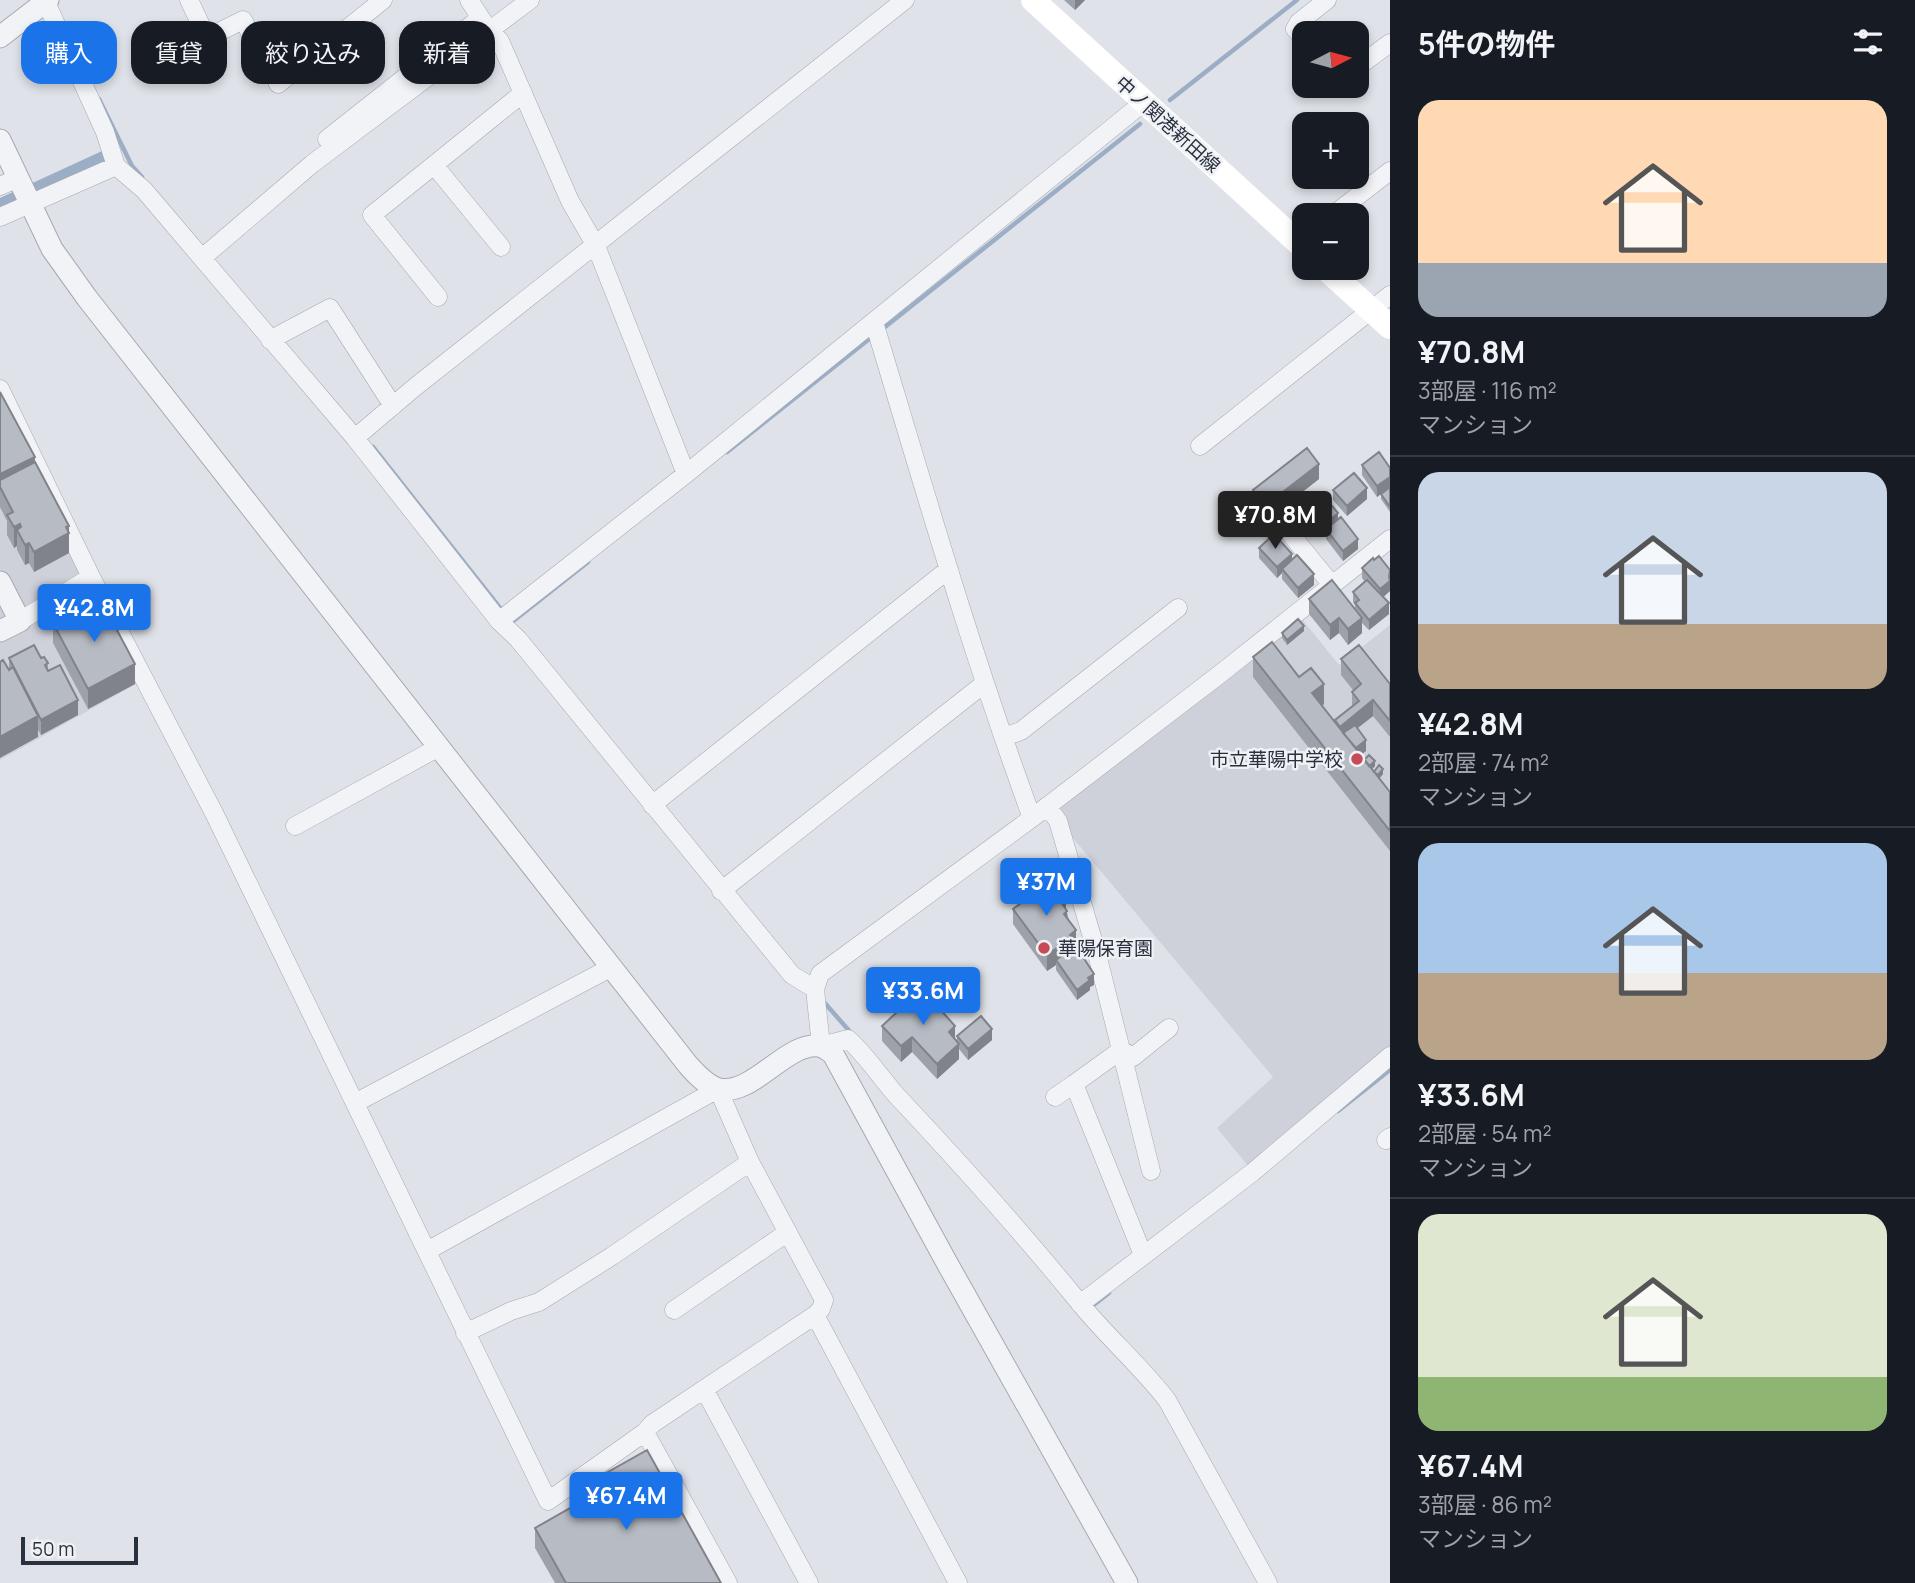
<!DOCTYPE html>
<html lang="ja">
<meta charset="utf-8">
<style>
body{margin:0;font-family:Manrope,"Noto Sans JP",sans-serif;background:#242831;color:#f1f3f6;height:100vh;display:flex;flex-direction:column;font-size:26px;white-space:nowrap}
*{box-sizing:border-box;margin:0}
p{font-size:23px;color:#9ea1a6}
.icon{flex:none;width:38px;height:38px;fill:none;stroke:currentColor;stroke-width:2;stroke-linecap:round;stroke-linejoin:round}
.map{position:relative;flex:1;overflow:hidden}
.details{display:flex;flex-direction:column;background:#171b24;width:525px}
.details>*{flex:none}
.guide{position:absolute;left:21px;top:21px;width:665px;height:63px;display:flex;gap:14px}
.needle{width:46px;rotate:84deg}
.fabs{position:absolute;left:1292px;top:21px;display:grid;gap:14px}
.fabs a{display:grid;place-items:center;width:77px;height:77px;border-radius:14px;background:#171b24;box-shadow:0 4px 10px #0003;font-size:35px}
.scale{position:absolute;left:21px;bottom:18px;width:117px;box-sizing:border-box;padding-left:7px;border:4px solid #29303e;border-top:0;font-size:19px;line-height:24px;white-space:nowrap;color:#29303e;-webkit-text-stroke:5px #eff1f5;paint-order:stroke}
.price{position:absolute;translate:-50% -60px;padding:0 16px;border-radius:7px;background:#1a73e8;color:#fff;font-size:23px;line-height:46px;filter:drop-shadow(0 2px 4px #0008)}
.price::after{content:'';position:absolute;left:50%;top:42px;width:21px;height:16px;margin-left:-10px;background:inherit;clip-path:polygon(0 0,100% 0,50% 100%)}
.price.current{background:#222;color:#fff}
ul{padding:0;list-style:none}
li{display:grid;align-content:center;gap:14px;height:371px;padding:0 28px}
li+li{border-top:2px solid #363941}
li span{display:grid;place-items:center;height:217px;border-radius:21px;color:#555}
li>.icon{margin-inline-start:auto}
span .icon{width:126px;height:126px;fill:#fffc;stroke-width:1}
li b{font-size:30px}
h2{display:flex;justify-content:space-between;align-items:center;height:84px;padding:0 28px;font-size:30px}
.chip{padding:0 24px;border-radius:21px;background:#171b24;box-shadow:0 4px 10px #0003;font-size:24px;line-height:63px}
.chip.current{background:#1a73e8;color:#fff}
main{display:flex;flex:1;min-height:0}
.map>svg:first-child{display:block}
.built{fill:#ced1da}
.water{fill:#9caec6}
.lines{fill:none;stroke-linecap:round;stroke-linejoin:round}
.stream{stroke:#9caec6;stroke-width:4.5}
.minor-casing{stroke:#a5a9b2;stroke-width:19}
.tertiary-casing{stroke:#a5a9b2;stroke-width:23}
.minor{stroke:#f2f3f6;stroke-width:18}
.tertiary{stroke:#f2f3f6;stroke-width:21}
.secondary{stroke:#fff;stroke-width:24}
.wall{fill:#9da1a9}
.shaded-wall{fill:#808389}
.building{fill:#b7bbc4;stroke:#808389;stroke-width:2}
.poi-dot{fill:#c64b57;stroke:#eff1f5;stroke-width:2.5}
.labels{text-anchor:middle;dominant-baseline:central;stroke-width:5;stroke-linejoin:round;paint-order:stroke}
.street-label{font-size:19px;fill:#29303e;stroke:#eff1f5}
.poi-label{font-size:19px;fill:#29303e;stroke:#eff1f5;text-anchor:end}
</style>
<main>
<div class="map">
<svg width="1390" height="1583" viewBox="0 0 1390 1583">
<rect width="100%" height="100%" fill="#dfe2e8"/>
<!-- built -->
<path class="built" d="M0,400L145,679L0,760Z
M1297,613L1339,665L1390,625V1056L1253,1172L1217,1128L1273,1077L1047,807Z"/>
<!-- water -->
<path class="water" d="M102,151L110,165L0,214V198Z"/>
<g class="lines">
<!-- stream -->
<path class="stream" d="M99,99L132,166L142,177
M1170,100L1297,0
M880,331L1140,124
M373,447L504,613
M727,452L873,336
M512,622L588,562
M823,1001L852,1034
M1338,1111L1390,1070
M1091,1307L1109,1293"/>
<!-- minor casing -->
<g class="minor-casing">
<path id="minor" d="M45,0L105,132L116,166L144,190L355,438L499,621L518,639L792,975L815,989
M189,0L207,38L243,20L255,42L262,47L278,84L383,0
M469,0L490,32L500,41L570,201L596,246L686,474
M1304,39L1295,29L1299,22L1327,0
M1356,68L1390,43
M327,139L480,18
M434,165L501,247
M0,186L18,178
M1333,215L1390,171
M0,217L116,166
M202,258L312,164L530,0
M438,297L372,215L523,93
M874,322C924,488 972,655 1032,818
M270,340L330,308L393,406
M0,389L91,577L214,813L548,1501L645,1432L652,1424L815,1315L821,1309L824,1300L750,1162L718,1089L427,1251
M355,438L415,387L905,0
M1200,446L1390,295
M1288,531L1332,585
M20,621L91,577
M499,621L686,474L1144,102
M1003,737L1021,731L1178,608
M652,805L949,569
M1047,806L1058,821L1097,954L1121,1050L1074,1084L1143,1255
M295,826L439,747
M721,891L985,683
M1121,1050L1151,1171
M1121,1050L1133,1057L1169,1028
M1055,1097L1074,1084
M355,1103L610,968
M1386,1140L1390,1137
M1080,1304L1253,1172L1390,1056
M674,1310L788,1232
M815,1315L958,1583
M465,1333L511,1311L539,1302L612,1256L750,1162
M704,1389L809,1583
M645,1432L728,1583
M1268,1583L1167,1400C1140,1365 1106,1336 1078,1301C1020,1230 959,1162 897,1096C880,1077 867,1056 848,1039L821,1046L815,989L820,974L1032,818L1220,674L1390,539"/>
</g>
<!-- tertiary casing -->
<g class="tertiary-casing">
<path id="tertiary" d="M0,37L48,0
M0,140L52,249L87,298L688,1065C696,1074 707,1086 719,1089C753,1096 786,1042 819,1046C824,1047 829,1051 833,1054L947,1263L1127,1583
M0,582L20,621L0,631"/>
</g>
<!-- minor -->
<use href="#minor" class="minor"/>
<!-- tertiary -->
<use href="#tertiary" class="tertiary"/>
<!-- secondary -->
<path class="secondary" d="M1033,0L1304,248
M1325,268L1390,327"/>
</g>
<!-- wall -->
<path class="wall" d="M1064,0H1085L1075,10Z
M0,392L69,532V553L34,572L29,563L25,565L17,550V546L14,548L7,535V521L0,507Z
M1362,465L1390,468V512L1381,499V494L1377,497L1362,475Z
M1319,479L1265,521L1253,506V490Z
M1333,490L1367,499L1347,516L1333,500Z
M1307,507L1338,520L1358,549L1343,561L1326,539V534L1323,536L1307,517Z
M1259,548L1292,560L1314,585L1298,598L1282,579V573L1277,578L1259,558Z
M1374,560L1390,570V591L1383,597L1389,614L1369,630L1362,623V633L1348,645L1339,633L1330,640L1309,614V599L1355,609V605L1353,602V592L1365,582L1362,578V568Z
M53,623L135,684L88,709L53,643Z
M1304,631L1287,645L1282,638V633Z
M1253,657L1299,677L1324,704L1322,706L1335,723V720L1352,707V692L1353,690L1341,675V659L1390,684V737L1373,716L1357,728L1366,751L1361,755L1364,760L1375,766L1372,769L1374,771L1383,774L1379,779L1390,792V851L1253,677Z
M9,658H41L48,663V671L78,715L41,735L38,730V737L9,670Z
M1029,889L1048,894L1066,909L1076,945L1094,985L1090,987V990L1077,1000L1056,970V965L1047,971L1013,924V909L1029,897Z
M916,990L933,995L930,997L957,1041V1036L992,1040L968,1060L959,1049V1059L937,1079L912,1052L901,1062L882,1041V1026L916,995Z
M571,1493L721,1583H555L535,1548V1528L571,1507Z"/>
<!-- shaded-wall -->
<path class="shaded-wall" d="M1075,0H1085L1075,10Z
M35,457V477L0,487V474Z
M1319,464V479L1265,521V506Z
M1390,477V487L1377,497V486Z
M1367,488V499L1347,516V506Z
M1338,513V523L1326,529V534L1323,536V526Z
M20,524V534L17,530V546L14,548V527Z
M69,526V553L34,572V552Z
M1358,539V549L1343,561V551Z
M29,543V563L25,565V545Z
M1292,554V564L1282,569V573L1277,578V567Z
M1314,574V585L1298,598V588Z
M1389,577H1390V591L1380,600V589Z
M1389,603V614L1369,630V620Z
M1339,618V633L1330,640V625Z
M1362,618V633L1348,645V629Z
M1304,626V631L1287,645V640Z
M135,664V684L88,709V689Z
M1324,684V704L1312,714V693Z
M78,700V715L41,735V720Z
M1373,700V716L1340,742V727Z
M38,716V737L0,758V737Z
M1366,740V751L1354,760V750Z
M1375,761V766L1366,775V770Z
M1383,769V774L1378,780V775Z
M1066,898V913L1067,911V927L1061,902Z
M1076,930V945L1069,950L1068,948V956L1056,960V965L1047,971V955Z
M1094,974V985L1090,987V990L1077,1000V990Z
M933,990V995L923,1003V998Z
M955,1026V1041L949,1032Z
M992,1029V1040L968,1060V1049Z
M912,1037V1052L901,1062V1046Z
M959,1044V1059L937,1079V1064Z"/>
<!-- building -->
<path class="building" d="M0,392L35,457L0,474Z
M1307,448L1319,464L1265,506L1253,490Z
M1379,452L1390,468V477L1377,486L1362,465Z
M35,462L69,526L66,527L69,533L34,552L29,543L25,545L17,530L21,527L20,524L14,527L7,515L13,512L0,487V480Z
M1354,473L1367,488L1347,506L1333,490Z
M1390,487V507L1381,494Z
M1322,494L1338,513L1323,526L1307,507Z
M1341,517L1358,539L1343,551L1326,529Z
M1274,534L1292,554L1277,567L1259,548Z
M1297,555L1314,574L1298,588L1282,569Z
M1379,556L1390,570L1389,577L1390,581L1380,589L1362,568L1373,558L1374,560Z
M1332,580L1362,618L1348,629L1339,618L1330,625L1309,599Z
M1367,580L1389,603L1369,620L1355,603L1359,600L1353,592Z
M100,598L135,664L88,689L53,623Z
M1298,619L1304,626L1287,640L1282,633Z
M1272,642L1299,677L1311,668L1324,684L1312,693L1390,792V831L1253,657Z
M34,645L41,658L44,657L48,663L45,665L48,671L60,665L78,700L41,720L9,658Z
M1359,645L1390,684V721L1373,700L1340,727L1335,720L1359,701L1352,692L1361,684L1341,659Z
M3,660L9,670L13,667L38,716L0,737V662Z
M1355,725L1366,740L1356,748L1343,733Z
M1369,755L1375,761L1369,766L1364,760Z
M1379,765L1383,769L1378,775L1374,772Z
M1039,882L1048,894L1057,887L1066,898L1061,902L1067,911L1064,914L1076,930L1070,935L1072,937L1047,955L1013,909L1033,894L1029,889Z
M1074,943L1094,974L1088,978L1090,980L1077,990L1056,960L1069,950L1068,948Z
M926,982L933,990L927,994L922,989L919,993L916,990Z
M922,989L955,1026L949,1032L959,1044L937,1064L912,1037L901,1046L882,1026Z
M981,1016L992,1029L968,1049L957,1036Z
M647,1450L721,1583H566L535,1528L577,1504L571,1493Z"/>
<!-- markers -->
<g class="poi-dot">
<circle cx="1357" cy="759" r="7"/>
<circle cx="1044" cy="948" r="7"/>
</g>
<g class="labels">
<!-- street labels -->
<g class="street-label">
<text transform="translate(1168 124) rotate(42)">中ノ関港新田線</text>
</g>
<!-- poi labels -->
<g class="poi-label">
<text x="1343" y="759">市立華陽中学校</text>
<text x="1058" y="948" text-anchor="start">華陽保育園</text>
</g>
</g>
</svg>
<div class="fabs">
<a><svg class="needle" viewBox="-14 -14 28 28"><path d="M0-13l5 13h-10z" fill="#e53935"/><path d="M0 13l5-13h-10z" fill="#9ea1a6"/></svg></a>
<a>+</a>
<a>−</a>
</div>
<div class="scale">50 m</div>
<b class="price current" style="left:1275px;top:551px">¥70.8M</b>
<b class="price" style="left:94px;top:644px">¥42.8M</b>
<b class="price" style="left:1046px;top:918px">¥37M</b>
<b class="price" style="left:923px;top:1027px">¥33.6M</b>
<b class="price" style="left:626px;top:1532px">¥67.4M</b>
<div class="guide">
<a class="chip current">購入</a>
<a class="chip">賃貸</a>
<a class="chip">絞り込み</a>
<a class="chip">新着</a>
</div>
</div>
<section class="details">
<h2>5件の物件<svg class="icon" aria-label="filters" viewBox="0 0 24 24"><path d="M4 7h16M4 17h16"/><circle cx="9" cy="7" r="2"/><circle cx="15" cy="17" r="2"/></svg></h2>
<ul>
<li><span style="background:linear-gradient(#ffd9b3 75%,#9aa5b1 0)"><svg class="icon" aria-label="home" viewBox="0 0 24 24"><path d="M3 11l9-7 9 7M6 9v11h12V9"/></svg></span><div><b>¥70.8M</b><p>3部屋 · 116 m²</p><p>マンション</p></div></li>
<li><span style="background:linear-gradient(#c9d6e8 70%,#b9a48a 0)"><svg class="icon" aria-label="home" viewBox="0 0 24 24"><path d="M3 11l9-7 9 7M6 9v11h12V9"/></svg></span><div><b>¥42.8M</b><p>2部屋 · 74 m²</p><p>マンション</p></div></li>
<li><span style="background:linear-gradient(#a9c7e8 60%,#b9a48a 0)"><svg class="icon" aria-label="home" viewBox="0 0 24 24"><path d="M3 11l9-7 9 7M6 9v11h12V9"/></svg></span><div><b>¥33.6M</b><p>2部屋 · 54 m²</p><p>マンション</p></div></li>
<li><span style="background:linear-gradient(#dfe7d0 75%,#8fb573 0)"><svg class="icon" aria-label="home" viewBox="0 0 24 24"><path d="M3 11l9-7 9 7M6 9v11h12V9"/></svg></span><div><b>¥67.4M</b><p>3部屋 · 86 m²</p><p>マンション</p></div></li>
</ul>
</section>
</main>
